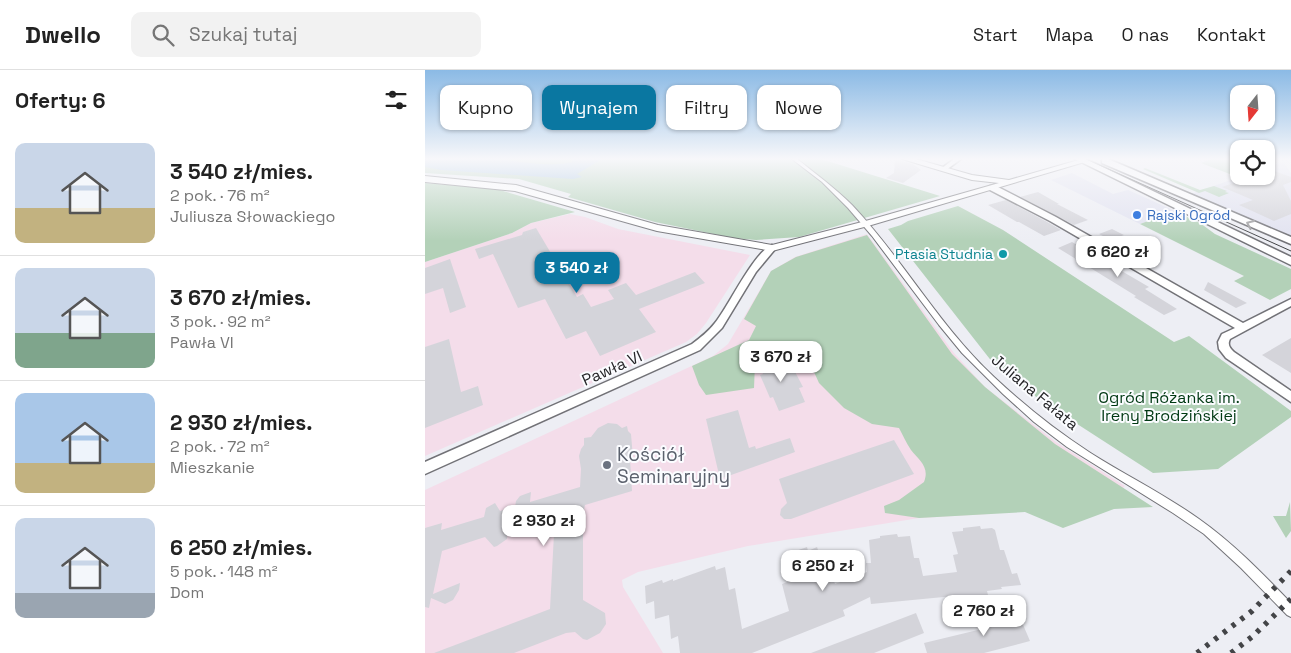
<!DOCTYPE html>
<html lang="pl">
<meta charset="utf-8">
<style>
body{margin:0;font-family:"Space Grotesk",sans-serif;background:#f2f2f2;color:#222;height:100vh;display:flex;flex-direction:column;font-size:19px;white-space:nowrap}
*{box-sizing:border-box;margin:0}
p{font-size:16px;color:#767676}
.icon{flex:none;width:28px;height:28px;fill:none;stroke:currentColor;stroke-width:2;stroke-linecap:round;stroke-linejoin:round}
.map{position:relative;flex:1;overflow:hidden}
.sheet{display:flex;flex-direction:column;background:#fff;width:425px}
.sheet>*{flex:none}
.hud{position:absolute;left:15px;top:15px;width:475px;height:45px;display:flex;gap:10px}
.needle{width:32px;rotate:197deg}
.buttons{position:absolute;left:805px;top:15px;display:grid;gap:10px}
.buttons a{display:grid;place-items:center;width:45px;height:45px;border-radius:10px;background:#fff;box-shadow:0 1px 4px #0004;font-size:25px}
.price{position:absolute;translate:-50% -42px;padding:0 11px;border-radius:10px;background:#fff;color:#222;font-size:16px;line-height:32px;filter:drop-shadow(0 1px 2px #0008)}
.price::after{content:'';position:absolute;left:50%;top:30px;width:15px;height:11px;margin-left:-8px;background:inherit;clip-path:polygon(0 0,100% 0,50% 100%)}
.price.current{background:#0a77a1;color:#fff}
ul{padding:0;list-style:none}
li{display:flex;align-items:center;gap:15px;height:125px;padding:0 15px}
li+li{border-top:1px solid #e0e0e0}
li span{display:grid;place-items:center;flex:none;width:140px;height:100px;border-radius:10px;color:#555}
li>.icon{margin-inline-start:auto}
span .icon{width:60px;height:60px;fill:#fffc;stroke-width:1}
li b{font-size:21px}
h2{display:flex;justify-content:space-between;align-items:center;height:60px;padding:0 15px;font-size:21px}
.tag{padding:0 18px;border-radius:10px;background:#fff;box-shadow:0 1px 4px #0004;font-size:18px;line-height:45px}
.tag.current{background:#0a77a1;color:#fff}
header{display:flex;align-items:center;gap:30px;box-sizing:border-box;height:70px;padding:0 25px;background:#fff;border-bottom:1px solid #e0e0e0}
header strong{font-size:24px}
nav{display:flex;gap:28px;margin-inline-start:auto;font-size:18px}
.search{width:350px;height:45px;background:#f2f2f2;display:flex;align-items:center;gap:12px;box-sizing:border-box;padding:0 18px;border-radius:10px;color:#767676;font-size:19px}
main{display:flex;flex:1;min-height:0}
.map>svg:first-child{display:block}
.built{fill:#e1e2f0}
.education{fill:#f4ddea}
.green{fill:#b3d1b8}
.water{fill:#a0c2e0}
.building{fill:#d4d4da}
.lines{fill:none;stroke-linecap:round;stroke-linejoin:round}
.pedestrian-casing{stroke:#727277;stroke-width:2}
.minor-casing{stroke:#727277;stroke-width:3}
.tertiary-casing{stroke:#727277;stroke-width:2}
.secondary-casing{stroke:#727277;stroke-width:3}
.pedestrian{fill:#fff;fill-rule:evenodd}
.minor{fill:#fff;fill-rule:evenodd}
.tertiary{fill:#fff;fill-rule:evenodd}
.secondary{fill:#fff;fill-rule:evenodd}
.tram{stroke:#434447;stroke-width:1}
.rail{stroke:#434447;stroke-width:5.5;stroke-dasharray:4 7;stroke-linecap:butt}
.oneway{stroke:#9d9d9f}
.shop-dot{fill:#3f7fe0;stroke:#fbfcff;stroke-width:2}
.culture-dot{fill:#0f9aa8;stroke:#fbfcff;stroke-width:2}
.worship-dot{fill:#6b7280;stroke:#fbfcff;stroke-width:2}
.labels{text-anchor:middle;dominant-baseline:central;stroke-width:4;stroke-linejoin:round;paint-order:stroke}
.far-shop-label{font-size:14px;fill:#366cbe;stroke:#fbfcff;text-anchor:start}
.far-culture-label{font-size:14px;fill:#0d838f;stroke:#fbfcff;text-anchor:end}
.street-label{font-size:16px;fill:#262629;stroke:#fbfcff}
.park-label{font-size:16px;fill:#003913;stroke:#fbfcff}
.near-worship-label{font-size:19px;fill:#5b616d;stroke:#fbfcff;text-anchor:start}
</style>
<header>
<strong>Dwello</strong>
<div class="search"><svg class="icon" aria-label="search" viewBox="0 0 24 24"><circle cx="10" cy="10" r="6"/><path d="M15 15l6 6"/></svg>Szukaj tutaj</div>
<nav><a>Start</a><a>Mapa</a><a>O nas</a><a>Kontakt</a></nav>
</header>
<main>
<section class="sheet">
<h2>Oferty: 6<svg class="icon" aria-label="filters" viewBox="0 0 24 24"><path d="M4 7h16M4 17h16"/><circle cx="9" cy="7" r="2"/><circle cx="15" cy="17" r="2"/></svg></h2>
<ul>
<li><span style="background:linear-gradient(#c9d6e8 65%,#c2b280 0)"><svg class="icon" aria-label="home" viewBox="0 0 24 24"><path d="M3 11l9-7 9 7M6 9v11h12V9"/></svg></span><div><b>3 540 zł/mies.</b><p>2 pok. · 76 m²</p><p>Juliusza Słowackiego</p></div></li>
<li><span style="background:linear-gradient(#c9d6e8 65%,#7fa58c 0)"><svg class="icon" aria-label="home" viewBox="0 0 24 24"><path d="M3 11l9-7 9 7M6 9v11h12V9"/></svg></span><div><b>3 670 zł/mies.</b><p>3 pok. · 92 m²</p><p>Pawła VI</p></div></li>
<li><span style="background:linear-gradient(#a9c7e8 70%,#c2b280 0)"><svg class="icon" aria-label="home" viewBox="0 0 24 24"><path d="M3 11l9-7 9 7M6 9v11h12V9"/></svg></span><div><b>2 930 zł/mies.</b><p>2 pok. · 72 m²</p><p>Mieszkanie</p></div></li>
<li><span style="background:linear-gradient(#c9d6e8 75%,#9aa5b1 0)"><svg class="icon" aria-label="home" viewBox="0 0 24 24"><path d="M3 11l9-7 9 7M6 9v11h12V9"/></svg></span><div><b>6 250 zł/mies.</b><p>5 pok. · 148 m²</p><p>Dom</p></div></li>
</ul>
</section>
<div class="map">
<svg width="866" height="583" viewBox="0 0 866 583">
<rect width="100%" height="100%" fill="#edeef4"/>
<!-- built -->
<path class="built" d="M858,92L866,103V169L763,125L817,106H841V98Z
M647,103L688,124L703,120L750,141L715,154L626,110Z"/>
<!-- education -->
<path class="education" d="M145,144L160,147L193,159L325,185L281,253L272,264L261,272L0,386V192L87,163L106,153Z
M442,164L529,283L560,317L631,372L700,416L693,423L563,444L494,448L323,476L213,502L197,510L198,517L238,583H0V420L288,286L303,274L346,201L370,187Z"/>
<!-- green -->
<path class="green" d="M0,89H396L515,126L374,167L331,170L308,168L230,152L143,127L146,124L94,109L0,103Z
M786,89L814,90V104L810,106L776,93Z
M720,98L775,120L789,116L802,121L800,122L804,123L794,127L780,121L774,123L718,99Z
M0,113L71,119L150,142L106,153L87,163L0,192Z
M533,136L578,160L749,272L764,266L866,341V347L793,399L728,403L629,339L575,302L463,159L476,155L483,151Z
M750,141L775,153L790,164L866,199V219L845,230L809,211L819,206L715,154Z
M442,165L527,284L560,317L630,374L728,437L689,439L638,458L600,442L494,448L460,443L459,436L474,430L499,412C505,397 494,390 486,380C481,373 478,365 474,358L447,354L419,338L394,313L384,291L361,281L339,282L330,294L329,318L281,325L274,315L267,296L324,270L331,256L319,249L346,201L371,187Z
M865,432L866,461L861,468L848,446H861Z"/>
<!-- water -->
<path class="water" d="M0,89C22,89 44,88 66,89C90,90 124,98 147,92L148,89H177L152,104L157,107L148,109L16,100L0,97Z"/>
<!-- building -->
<path class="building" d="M470,89L488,94L496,100L478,113L461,108L469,103Z
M841,98L866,107V112L858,115L866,131V144L849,151L814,135L828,130L797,117L828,106H841Z
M613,122L634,134H632L663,150L649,155L595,127Z
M581,130L624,153L636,160L619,166L594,152H592L563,135Z
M111,158L152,227L158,224L166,237L189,229L183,220L201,213L211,225L270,202L280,213L214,239L231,262L175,286L161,261L141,269L120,229L93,238L68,184L54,189L50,179L97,165L98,162Z
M687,159L699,165L686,170L674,164Z
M647,172L724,217L720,219L752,239L739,245L709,227L711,226L633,178Z
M25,189L41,237L25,243L18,218L0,224V198Z
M783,212L822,233L811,238L779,220Z
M866,268V303L837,285Z
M24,269L36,322L53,316L58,335L0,358V277Z
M357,285L363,297L367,296L378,317L374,318L380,332L354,341L348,327L345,328L335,305L338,304L333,292Z
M313,340L324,378L330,376L331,379L365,368L370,382L295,409L281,349Z
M183,353L192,354L197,358L202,356L203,361L206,364L208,388L205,389L207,421L160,435L158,444V530L180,543L181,554L175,563L162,570L158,569L150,562L141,563L89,583H9L125,539L130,445L83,460L82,469L72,476L69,477L60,467L17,481L8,524L35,513L34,520L28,530L20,534L6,528L4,538L0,537V458L17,453L16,460L59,447L61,438L70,433L75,441L90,437L91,431L95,426L106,422L105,432L155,417L156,399L154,386L156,379L159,375V368L166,367L173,358Z
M469,370L489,404L366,449H359L355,445L356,439L362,433L354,409Z
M555,456L556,459L567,458L570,460L575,480H579L587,504L592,503L596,515L576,517L577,519L562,521L563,525L547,526H529L446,534L445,527L418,540L420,546L327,583H255L253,566L246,569L244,545L230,549L229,531L221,534L220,516L237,510L238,513L248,509V511L290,496L291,500L300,497L304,520L310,518L317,559L364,541L357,514L362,512L357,490L366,487L365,483L382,477L383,481L392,477L399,499L404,497L410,514L442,502L441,493H446L444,470L455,468V466L472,464L473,467L485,466L489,488H494L498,506L532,502L528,485L533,484L527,462L538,461V458Z
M587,529L605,571L559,583H502L499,573L586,552L580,532Z
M491,543L499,563L449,583H386Z"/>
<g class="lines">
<!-- pedestrian casing -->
<g class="pedestrian-casing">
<path id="pedestrian" d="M367,89H372C391,104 410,118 427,135C478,189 514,256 569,307C599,335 630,360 664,382C700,405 739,424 774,449C808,473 837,503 866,533V547L862,545L816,498L779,464L748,443L642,377L609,352L578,324L537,283L514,255L447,166L423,138L397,112Z"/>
</g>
<!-- minor casing -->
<g class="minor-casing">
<path id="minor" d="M529,89H536L521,100H517V98Z
M565,116H571L631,147L818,253L866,229V236L805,269C802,275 805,278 809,282L866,321V332L801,288L794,279L793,272L797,264L810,258L625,151L565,120Z
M347,175L351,178L331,202L297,258L275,280L0,404V392L267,274C275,268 283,262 290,253C304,236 328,183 347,175Z"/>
</g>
<!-- tertiary casing -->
<g class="tertiary-casing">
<path id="tertiary" d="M477,89H491L547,105L584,110L657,89L663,91L443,156L347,181L232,161L90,121L0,112V106L91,115L233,155L347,175L437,152L574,113L547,110Z"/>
</g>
<!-- secondary casing -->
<g class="secondary-casing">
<path id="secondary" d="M650,89H661L866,187V195Z
M677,89H683L866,167V174L677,93Z"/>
</g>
<!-- pedestrian -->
<use href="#pedestrian" class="pedestrian"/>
<!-- minor -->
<use href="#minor" class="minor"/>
<!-- tertiary -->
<use href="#tertiary" class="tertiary"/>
<!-- secondary -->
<use href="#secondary" class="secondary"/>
<!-- tram -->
<path class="tram" d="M661,89L866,181"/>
<!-- rail -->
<path class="rail" d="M772,583L827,541L866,501
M806,583L828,566L866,529"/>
</g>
<!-- one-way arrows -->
<defs><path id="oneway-chevron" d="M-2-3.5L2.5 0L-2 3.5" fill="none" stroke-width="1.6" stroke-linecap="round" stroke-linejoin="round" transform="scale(1.25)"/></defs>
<use class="oneway" href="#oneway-chevron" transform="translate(825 154) rotate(-156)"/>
<!-- sky -->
<linearGradient id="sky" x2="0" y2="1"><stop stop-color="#8bbae5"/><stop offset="0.52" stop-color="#f7f7fa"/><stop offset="1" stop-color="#f7f7fa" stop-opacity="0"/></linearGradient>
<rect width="866" height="171" fill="url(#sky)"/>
<!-- markers -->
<circle class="shop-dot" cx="712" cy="145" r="5"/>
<circle class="culture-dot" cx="578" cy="184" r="5"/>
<circle class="worship-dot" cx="182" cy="395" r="5"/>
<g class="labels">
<!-- far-shop labels -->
<g class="far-shop-label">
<text x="722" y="145">Rajski Ogród</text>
</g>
<!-- far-culture labels -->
<g class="far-culture-label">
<text x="568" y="184">Ptasia Studnia</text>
</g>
<!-- street labels -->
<g class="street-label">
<text transform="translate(187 298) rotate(-24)">Pawła VI</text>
<text transform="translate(610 322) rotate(40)">Juliana Fałata</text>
</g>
<!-- park labels -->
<g class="park-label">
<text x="744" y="327">Ogród Różanka im.<tspan x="744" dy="18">Ireny Brodzińskiej</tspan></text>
</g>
<!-- near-worship labels -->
<g class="near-worship-label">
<text x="192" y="384">Kościół<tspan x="192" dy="22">Seminaryjny</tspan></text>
</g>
</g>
</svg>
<div class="buttons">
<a><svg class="needle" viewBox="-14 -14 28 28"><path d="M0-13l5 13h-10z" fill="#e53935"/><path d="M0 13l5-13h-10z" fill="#767676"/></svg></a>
<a><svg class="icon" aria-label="locate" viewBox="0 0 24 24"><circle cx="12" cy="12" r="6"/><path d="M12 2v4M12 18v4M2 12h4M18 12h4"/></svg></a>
</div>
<b class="price" style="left:693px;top:208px">6 620 zł</b>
<b class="price current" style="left:152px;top:224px">3 540 zł</b>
<b class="price" style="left:356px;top:313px">3 670 zł</b>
<b class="price" style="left:119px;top:477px">2 930 zł</b>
<b class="price" style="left:398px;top:522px">6 250 zł</b>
<b class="price" style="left:559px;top:567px">2 760 zł</b>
<div class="hud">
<a class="tag">Kupno</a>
<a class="tag current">Wynajem</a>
<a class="tag">Filtry</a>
<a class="tag">Nowe</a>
</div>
</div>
</main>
